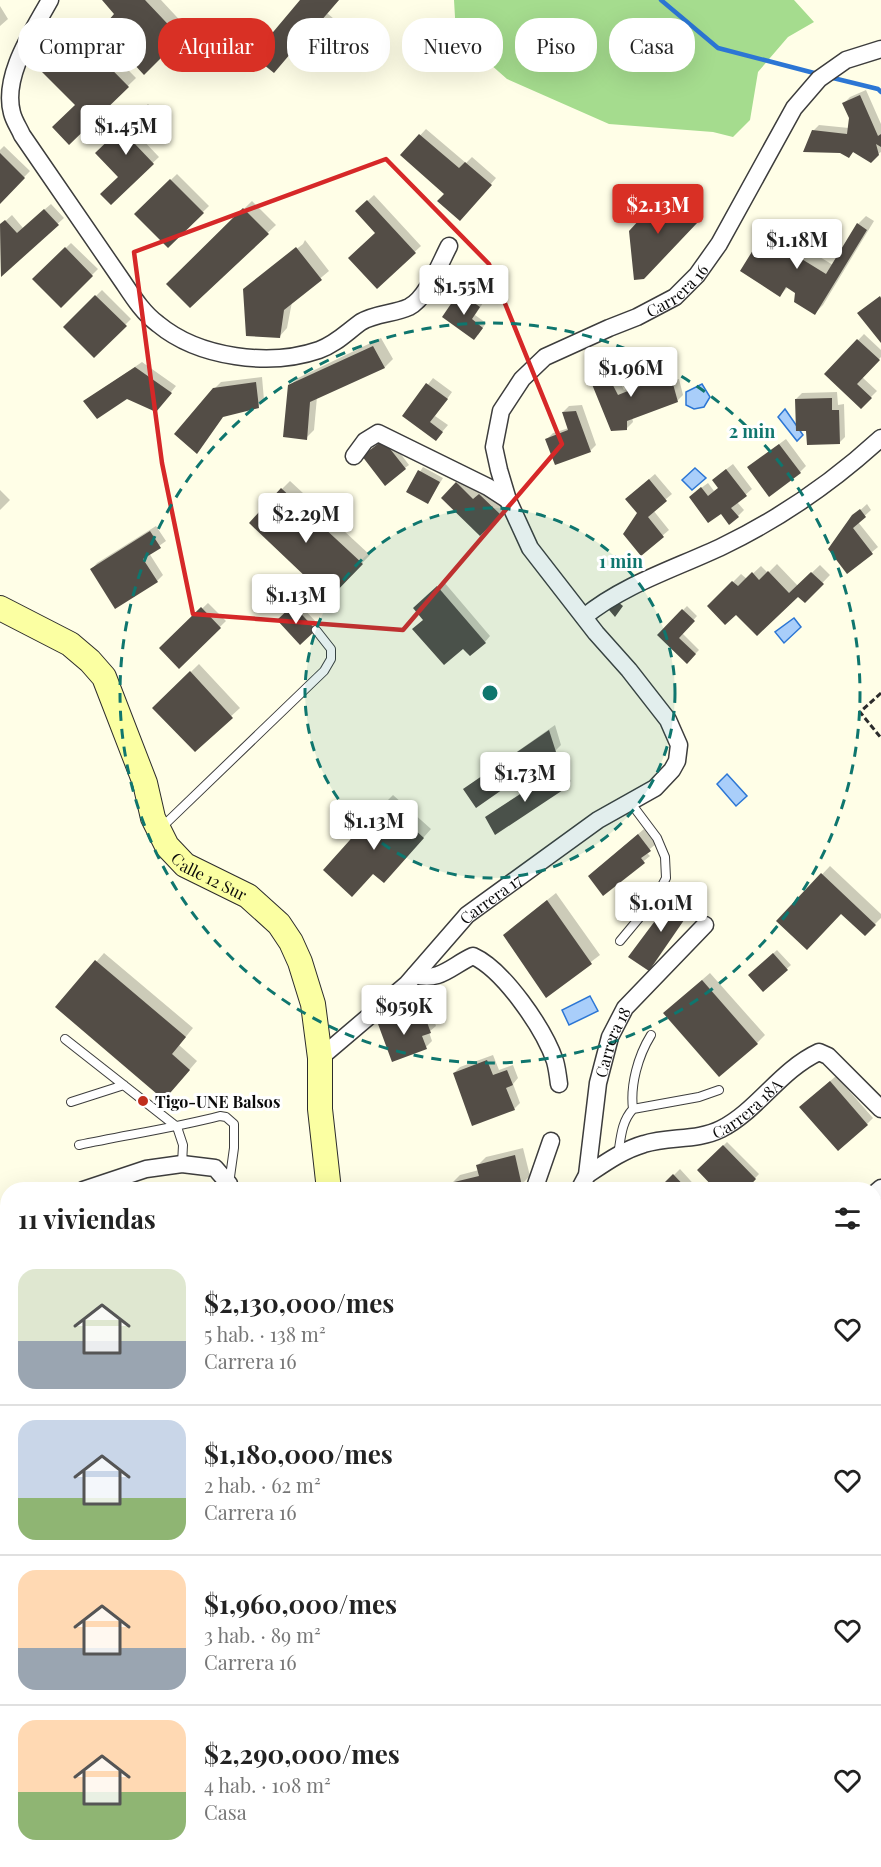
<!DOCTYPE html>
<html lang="es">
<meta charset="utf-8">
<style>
body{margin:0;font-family:"Playfair Display",serif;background:#f2f2f2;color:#222;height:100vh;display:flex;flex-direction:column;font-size:22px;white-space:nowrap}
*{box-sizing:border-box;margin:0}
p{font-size:20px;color:#767676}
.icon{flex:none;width:33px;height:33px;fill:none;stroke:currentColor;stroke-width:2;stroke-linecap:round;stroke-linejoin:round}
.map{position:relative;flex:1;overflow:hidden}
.sheet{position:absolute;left:0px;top:1182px;width:882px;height:686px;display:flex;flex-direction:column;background:#fff;border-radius:24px 24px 0 0;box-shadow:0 6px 24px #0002}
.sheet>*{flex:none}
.guide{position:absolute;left:18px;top:18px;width:846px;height:54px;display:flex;gap:12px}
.price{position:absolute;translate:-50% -51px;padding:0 14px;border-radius:6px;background:#fff;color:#222;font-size:20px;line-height:39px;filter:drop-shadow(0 2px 3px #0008)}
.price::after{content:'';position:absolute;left:50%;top:36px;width:18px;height:14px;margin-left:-9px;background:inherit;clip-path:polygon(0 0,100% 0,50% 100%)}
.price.current{background:#d93025;color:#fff}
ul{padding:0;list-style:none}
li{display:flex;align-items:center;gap:18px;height:150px;padding:0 18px}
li+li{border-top:2px solid #e0e0e0}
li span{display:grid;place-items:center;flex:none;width:168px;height:120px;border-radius:18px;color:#555}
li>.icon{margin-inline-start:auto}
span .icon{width:72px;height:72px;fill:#fffc;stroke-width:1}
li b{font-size:26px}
h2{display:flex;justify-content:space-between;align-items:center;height:72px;padding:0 18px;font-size:26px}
.pill{padding:0 21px;border-radius:24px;background:#fff;box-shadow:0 6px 24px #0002;font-size:21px;line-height:54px}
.pill.current{background:#d93025;color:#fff}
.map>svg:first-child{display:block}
.forest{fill:#a5dc8e}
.water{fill:#a9cefa;stroke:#2c76d4;stroke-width:1.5}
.shadow{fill:#0003}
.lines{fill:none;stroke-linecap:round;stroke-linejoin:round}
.stream{stroke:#2c76d4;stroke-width:4.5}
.building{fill:#534d46}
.lane-casing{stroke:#3d3d3d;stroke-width:10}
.street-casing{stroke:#3d3d3d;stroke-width:19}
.secondary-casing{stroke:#2c2c2c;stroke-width:26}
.path{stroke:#2c2c2c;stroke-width:3;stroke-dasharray:6 3;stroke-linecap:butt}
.lane{stroke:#fff;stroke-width:8}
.street{stroke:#fff;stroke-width:16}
.secondary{stroke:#fbffa2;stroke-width:24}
.marked{fill:none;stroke:#d62828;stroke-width:4.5;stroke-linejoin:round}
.ring{fill:none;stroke:#0f766e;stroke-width:3;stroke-dasharray:10 8}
.poi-dot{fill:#c02e1c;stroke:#fff;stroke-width:2}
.labels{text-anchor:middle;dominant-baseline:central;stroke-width:6;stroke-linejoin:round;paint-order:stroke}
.street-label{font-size:16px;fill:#0a0a0a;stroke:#fff}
.poi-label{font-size:16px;font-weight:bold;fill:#0a0a0a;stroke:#fff;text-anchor:start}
.centre{fill:#0f766e;stroke:#fff;stroke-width:3}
.ring-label{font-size:18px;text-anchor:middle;font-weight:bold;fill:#0f766e;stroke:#fff;stroke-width:6;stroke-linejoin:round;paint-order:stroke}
</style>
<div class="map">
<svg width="881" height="1867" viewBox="0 0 881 1867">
<rect width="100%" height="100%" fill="#fffee7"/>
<!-- forest -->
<path class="forest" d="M454,0H794L814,22L788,37L758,72L750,120L733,137L713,132L609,124L507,79L456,34Z"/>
<!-- water -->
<path class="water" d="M702,384L710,397L704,407L694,409L686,405V392Z
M785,409L803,435L797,441L778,417Z
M695,468L706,478L692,490L682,480Z
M794,618L801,627L784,643L775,632Z
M727,774L747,796L736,806L717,784Z
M590,996L598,1011L569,1025L562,1010Z"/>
<!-- shadow -->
<path class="shadow" d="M104,0H161L188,29L144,72L120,31L117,14Z
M302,0H339L327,13L354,36L338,54Z
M0,6L8,19L0,26Z
M82,23L136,78L69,143L77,105L38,66Z
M866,90L881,124V152L878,154L854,151L849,156L813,131L819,125L849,128L850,117L844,103L850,97Z
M148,104L161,118L140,137L159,157L111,202L120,177L97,153Z
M426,129L466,163L472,157L496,178L466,213L402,155Z
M4,146L30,171L0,202V150Z
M177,174L209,206L168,246L136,214Z
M672,187L702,215L643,277L631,231Z
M374,195L421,246L377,287L376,233L357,211Z
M252,201L276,225L190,306L168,284Z
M51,204L64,218L1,275L0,226L12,215L23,228Z
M866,216L874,221L823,305L815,313L796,292L788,287L780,295L767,230L775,222L787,229V237L833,265L858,224Z
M305,240L329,271L292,302L287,328L279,337L250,285L303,244Z
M71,243L98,269L61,306L34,279Z
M464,289L483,303L475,315L486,323L478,335L460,293Z
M102,290L131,319L94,356L65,327Z
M864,334L881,350V357L862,377L877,391L861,407L826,374Z
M381,338L393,359L385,367L317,397L314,430L306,438L289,386L298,378Z
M142,362L176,386L161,404L127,397L85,401Z
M610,363L624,390L646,381L643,373L649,367L660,363L669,381L679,379L683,395L677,401L632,417L633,422L627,428L589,372L595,366Z
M262,377L264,400L258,407L225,415L214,389L221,382Z
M433,378L452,392L435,416L448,425L436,439L404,416Z
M837,392L838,405L844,404L845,437L839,443L808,430L796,399L802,393Z
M582,405L596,445L590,451L547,439L553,433L569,428L563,412L569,406Z
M388,437L409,465L405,468L364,456Z
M786,439L806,466L800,472L755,462Z
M733,464L752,489L737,502L744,510L738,516L721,512L697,491L708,483L714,491L719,488L720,474Z
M423,467L443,478L428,502L408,491Z
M655,474L672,494L653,510L669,530L641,554L639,513L633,493Z
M463,478L480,494L486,489L505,508L480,534L443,498Z
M290,481L370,555L329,597L282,489Z
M0,490L10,500L0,510Z
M867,504L871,510L858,522L878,547L848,572L854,516Z
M156,526L166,541L149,553L163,575L157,581L116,607L92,569L97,563Z
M777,564L798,586L820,565L830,575L805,601L798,595L709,606L741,574L747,579L761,566L768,573Z
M444,582L490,636L485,642L425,619L421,602Z
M297,602L319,625L300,643L279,620Z
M208,603L226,621L179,667L161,648Z
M687,606L697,616L682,633L699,650L687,662L659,635Z
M199,664L240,708L195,749L154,708Z
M555,725L561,745L555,751L471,784Z
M562,766L571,781L565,787L493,812Z
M393,795L431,829L392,873L385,803Z
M644,829L656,844L646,852L650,856L603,894L596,870Z
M830,866L881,914V918L865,934L841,912L778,921Z
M682,889L698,900L649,969L630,956Z
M556,893L600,955L546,996L513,927Z
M777,950L791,965L763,990L750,975Z
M104,953L193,1028L179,1045L197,1061L172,1090L57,1007Z
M710,973L765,1035L757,1043L673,1005Z
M418,1006L422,1015L431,1012L436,1026L429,1032L432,1041L426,1047L380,1024L386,1018Z
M493,1055L499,1070L513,1065L518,1078L513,1084L520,1103L514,1109L454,1073L460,1067Z
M836,1076L873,1118L867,1124L807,1101Z
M727,1142L759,1174L744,1190L699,1170Z
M523,1148L530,1176L522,1184L507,1188L452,1183L460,1175L479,1170L478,1165L486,1157Z
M680,1169L699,1190H659Z
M881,1701V1736L874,1738V1706Z
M42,1860H179L178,1867H41Z
M492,1860H518L521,1867H471Z
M652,1860H734L739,1867H645Z
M836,1861L840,1867H827Z"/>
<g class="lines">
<!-- stream -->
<path class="stream" d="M661,0L718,48L818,74
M829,77L878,89L881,92"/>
</g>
<!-- building -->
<path class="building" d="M102,0H145L181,38L144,75L110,38L118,31L108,21L114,14Z
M300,0H339L320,22L347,45L330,64L302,40L274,73L253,56Z
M73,30L129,87L69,145L52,127L75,105L36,66Z
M860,95L878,136L881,134V147L876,144L879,155L871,163L853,152L849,158L840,153L803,152L812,130L847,134L849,118L842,103Z
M141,109L156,125L135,144L154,164L111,205L100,194L118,177L95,153Z
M419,134L459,168L465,162L492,185L460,221L437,201L444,194L400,155Z
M0,153L25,178L0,204Z
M170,179L204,213L168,248L134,214Z
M665,192L698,222L644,279L634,280L629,231Z
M367,200L416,253L377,289L348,258L375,233L355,211Z
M243,208L269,234L190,308L166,284Z
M44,209L59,225L1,277L0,224L5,220L17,233Z
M857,223L867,230L815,315L794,302L795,293L786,287L780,297L740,271L766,229L779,238V245L826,274Z
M65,247L93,276L61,308L32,279Z
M296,247L322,280L284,310L280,338L246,336L243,289Z
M459,292L480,307L472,319L483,328L474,340L442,317Z
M95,295L127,326L94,358L63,327Z
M880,296L881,298V343L857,313Z
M857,339L880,360L857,384L872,398L861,409L824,374Z
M373,346L385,368L310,402L307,440L283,437L288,385Z
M135,367L172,393L156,412L127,399L97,419L83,401Z
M604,368L618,395L645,384L641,372L654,368L663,386L673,384L678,402L627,421V430L611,431L587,372Z
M256,382L259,408L223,417L197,454L174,434L213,388Z
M426,383L448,399L430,422L443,432L436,441L402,416Z
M832,398V410H839L840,444L807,445L806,431H796L795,399Z
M576,411L591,452L555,465L545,439L568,430L562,412Z
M383,440L406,469L385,486L362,456Z
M779,444L801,473L769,497L747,467Z
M726,469L747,496L731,508L739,517L729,525L721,514L708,523L689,497L701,487L708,496L718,488L712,480Z
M418,470L440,482L428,504L406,492Z
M649,479L667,501L648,517L664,537L641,556L623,534L637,513L625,499Z
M456,482L473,499L479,494L501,515L480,536L441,498Z
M281,488L363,564L329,599L249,523Z
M860,509L866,517L853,528L873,554L847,574L828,549L852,515Z
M150,531L161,548L143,559L158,582L115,609L90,569Z
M768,571L789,593L811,572L824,584L805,603L798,597L757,636L736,615L725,625L707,606L732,581L738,586L752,572L759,580Z
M437,586L486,643L470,656L463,649L444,665L412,629L423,620L413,608Z
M618,602L623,606L615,617L609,610Z
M293,605L316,630L300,645L277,620Z
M201,607L221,628L179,669L159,648Z
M682,609L695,621L679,638L696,654L687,664L657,635Z
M190,671L233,718L195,752L152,708Z
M549,730L556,752L476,808L463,789Z
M556,771L566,788L495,835L485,817Z
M384,802L424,838L384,883L373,874L352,897L323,870Z
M638,834L651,851L641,858L645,863L603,896L588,876Z
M821,873L876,925L865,936L841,914L807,950L776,921Z
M675,894L693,907L649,971L628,957Z
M547,900L592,964L546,998L503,935Z
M773,953L788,970L763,992L748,975Z
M95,960L186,1037L172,1054L190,1070L164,1100L55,1007Z
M702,980L758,1044L719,1077L663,1013Z
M412,1011L416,1020L425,1017L431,1033L422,1036L427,1049L392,1062L378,1024Z
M487,1060L493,1075L507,1070L513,1085L506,1088L515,1110L472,1126L453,1073Z
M830,1081L868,1125L838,1151L799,1107Z
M723,1145L756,1179L746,1190H716L697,1170Z
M515,1155L522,1186L507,1190H452L450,1183L479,1176L476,1165Z
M673,1174L688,1190H657Z
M881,1700V1716L874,1707V1705Z
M874,1716L881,1726V1738L878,1740L874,1735Z
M881,1815V1849L878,1851L874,1846V1819Z
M40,1860H172L171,1867H40Z
M505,1860H508L510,1867H485Z
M653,1860H721L726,1867H643Z
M765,1860H787L775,1867H761Z"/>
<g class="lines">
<!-- lane casing -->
<g class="lane-casing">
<path id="lane" d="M161,828L324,671L331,659V649L316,630
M620,941L655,899L666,878L665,857L657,838L630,802
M65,1039L177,1127L183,1145L182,1164
M71,1102L124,1085
M633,1109C630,1085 638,1056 651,1035
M79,1145C126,1135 174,1128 220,1116L226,1117L234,1124V1148L229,1184
M618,1155C621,1138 621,1122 633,1109L699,1097L719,1090
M874,1287L881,1296
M0,1779H8
M299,1860L308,1867
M369,1860L384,1867
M447,1867L467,1860"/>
</g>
<!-- street casing -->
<g class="street-casing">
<g id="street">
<path d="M50,0C33,31 2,76 12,113C14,121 19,128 22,135L123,282C133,297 143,313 158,324C199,358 270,367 319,350C336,344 347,332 361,322C376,313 394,314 409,307C427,298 440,263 449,246"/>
<path d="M354,456L365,441L378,433L488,487L508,500"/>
<path d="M584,617C624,584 677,568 723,546C781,518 833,482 881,438"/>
<path d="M415,975C440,982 451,966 473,956C504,970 544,1029 555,1061C557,1068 558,1076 559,1084"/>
<path id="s1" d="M320,1058L407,984L467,915L598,820L655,788L672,770L677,761L679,745L668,720L629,670L596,633L530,548L508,500L499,470L494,447L501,411L522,379L545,357L609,328L637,317L675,297L697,275L719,244L794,108L819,79L846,60L881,49"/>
<path id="s2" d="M587,1175C605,1163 623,1150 644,1144C669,1136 697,1141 721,1129C757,1111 780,1070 819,1052L828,1056L881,1109"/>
<path d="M83,1190L146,1169L182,1164L215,1168L229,1184L230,1190"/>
<path d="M534,1190L551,1141"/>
<path id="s3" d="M579,1190L587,1175L598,1083L610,1037L625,1008L705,925"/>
<path d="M874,1194L881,1188"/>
<path d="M0,1217L8,1215"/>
<path d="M874,1676L881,1671"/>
<path d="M874,1760L881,1755"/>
</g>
</g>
<!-- secondary casing -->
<g class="secondary-casing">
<g id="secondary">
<path id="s4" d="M0,608L70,644L90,661L104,677L145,783L153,818L167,846L185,865L248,896L279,924L291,942L300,962L313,1004L320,1058V1109L329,1190"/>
<path d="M575,1860L576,1867"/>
<path d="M612,1860L618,1867"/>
</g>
</g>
<!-- path -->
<path class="path" d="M881,693L860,712L881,738"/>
<!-- lane -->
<use href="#lane" class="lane"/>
<!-- street -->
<use href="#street" class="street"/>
<!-- secondary -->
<use href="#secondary" class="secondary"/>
</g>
<!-- marked area -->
<path class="marked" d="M386,159L489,264L562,444L403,630L193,614L162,463L134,252Z"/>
<!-- distance rings -->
<circle cx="490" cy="693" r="185" fill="#0f766e" fill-opacity=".12"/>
<g class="ring">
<circle cx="490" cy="693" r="185"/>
<circle cx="490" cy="693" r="370"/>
</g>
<!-- markers -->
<circle class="poi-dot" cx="143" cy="1101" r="6"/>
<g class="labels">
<!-- street labels -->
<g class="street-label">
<text stroke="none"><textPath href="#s1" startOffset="1095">Carrera 16</textPath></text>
<text stroke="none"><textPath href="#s4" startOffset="360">Calle 12 Sur</textPath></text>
<text stroke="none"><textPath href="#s1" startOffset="234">Carrera 17</textPath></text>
<text stroke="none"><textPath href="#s3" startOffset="153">Carrera 18</textPath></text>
<text stroke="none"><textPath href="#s2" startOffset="177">Carrera 18A</textPath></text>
</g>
<!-- poi labels -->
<g class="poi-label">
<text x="155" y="1101">Tigo-UNE Balsos</text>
</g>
</g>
<circle cx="490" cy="693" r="9" class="centre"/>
<g class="ring-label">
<text x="752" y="438">2 min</text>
<text x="621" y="568">1 min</text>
</g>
</svg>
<b class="price" style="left:126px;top:156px">$1.45M</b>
<b class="price current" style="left:658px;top:235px">$2.13M</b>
<b class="price" style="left:797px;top:270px">$1.18M</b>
<b class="price" style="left:464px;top:316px">$1.55M</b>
<b class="price" style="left:631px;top:398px">$1.96M</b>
<b class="price" style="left:306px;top:544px">$2.29M</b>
<b class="price" style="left:296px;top:625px">$1.13M</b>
<b class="price" style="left:525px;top:803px">$1.73M</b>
<b class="price" style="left:374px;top:851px">$1.13M</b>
<b class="price" style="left:661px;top:933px">$1.01M</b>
<b class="price" style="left:404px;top:1036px">$959K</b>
<div class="guide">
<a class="pill">Comprar</a>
<a class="pill current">Alquilar</a>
<a class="pill">Filtros</a>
<a class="pill">Nuevo</a>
<a class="pill">Piso</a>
<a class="pill">Casa</a>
</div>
<section class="sheet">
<h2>11 viviendas<svg class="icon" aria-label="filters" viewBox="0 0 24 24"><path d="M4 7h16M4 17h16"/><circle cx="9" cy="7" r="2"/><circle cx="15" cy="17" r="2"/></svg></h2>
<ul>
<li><span style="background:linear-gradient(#dfe7d0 60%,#9aa5b1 0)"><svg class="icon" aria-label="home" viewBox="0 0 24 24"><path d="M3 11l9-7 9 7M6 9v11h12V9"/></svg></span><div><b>$2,130,000/mes</b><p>5 hab. · 138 m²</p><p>Carrera 16</p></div><svg class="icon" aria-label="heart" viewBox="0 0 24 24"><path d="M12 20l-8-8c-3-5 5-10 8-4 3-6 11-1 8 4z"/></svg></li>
<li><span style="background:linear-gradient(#c9d6e8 65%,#8fb573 0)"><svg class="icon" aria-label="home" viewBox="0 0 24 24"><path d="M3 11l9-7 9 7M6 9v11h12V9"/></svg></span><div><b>$1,180,000/mes</b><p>2 hab. · 62 m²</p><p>Carrera 16</p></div><svg class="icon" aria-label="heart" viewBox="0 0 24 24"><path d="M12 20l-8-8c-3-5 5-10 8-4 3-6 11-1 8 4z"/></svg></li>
<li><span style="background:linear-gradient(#ffd9b3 65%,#9aa5b1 0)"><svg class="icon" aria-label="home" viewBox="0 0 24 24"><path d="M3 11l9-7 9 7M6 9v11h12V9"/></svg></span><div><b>$1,960,000/mes</b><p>3 hab. · 89 m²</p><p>Carrera 16</p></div><svg class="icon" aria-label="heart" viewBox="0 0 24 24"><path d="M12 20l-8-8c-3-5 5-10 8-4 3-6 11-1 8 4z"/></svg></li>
<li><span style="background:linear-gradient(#ffd9b3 60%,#8fb573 0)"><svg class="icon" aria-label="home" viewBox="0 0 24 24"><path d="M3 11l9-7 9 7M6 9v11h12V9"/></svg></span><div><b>$2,290,000/mes</b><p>4 hab. · 108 m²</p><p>Casa</p></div><svg class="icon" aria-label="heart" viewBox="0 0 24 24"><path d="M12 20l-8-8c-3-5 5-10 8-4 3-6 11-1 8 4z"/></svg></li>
</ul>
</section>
</div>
